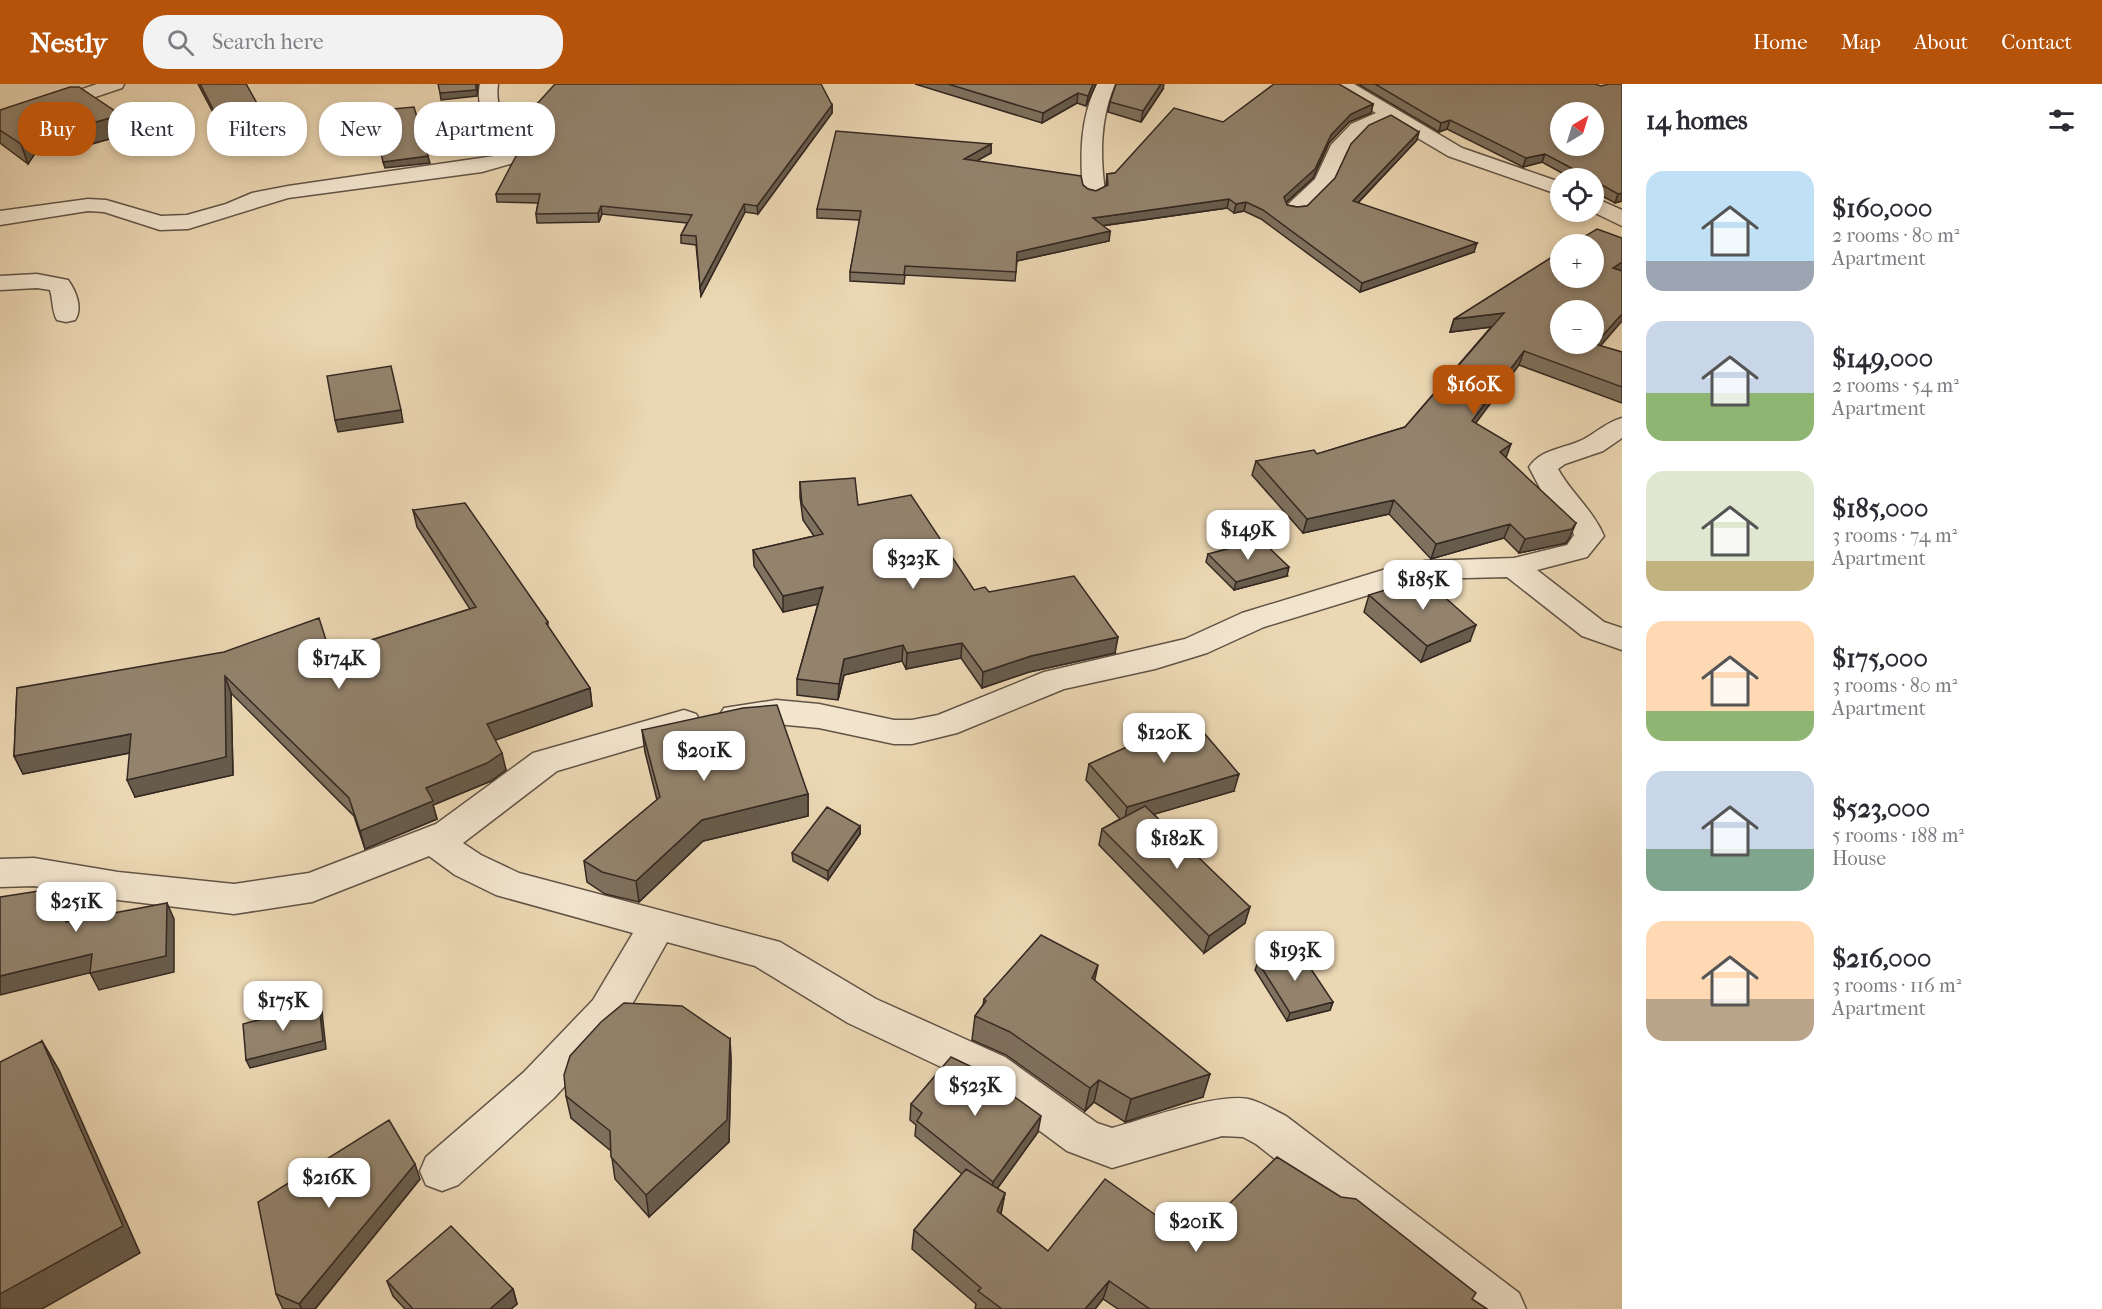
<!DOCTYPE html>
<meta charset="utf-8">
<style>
body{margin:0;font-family:"IM FELL French Canon",serif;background:#f2f2f3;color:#2b2b33;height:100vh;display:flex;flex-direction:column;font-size:22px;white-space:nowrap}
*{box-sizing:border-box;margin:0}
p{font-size:20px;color:#7c7c81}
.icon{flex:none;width:33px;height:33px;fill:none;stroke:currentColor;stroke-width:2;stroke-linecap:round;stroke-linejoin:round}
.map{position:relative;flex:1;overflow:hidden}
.panel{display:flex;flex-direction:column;background:#fff;width:480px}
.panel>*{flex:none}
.hud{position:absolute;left:18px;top:18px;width:570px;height:54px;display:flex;gap:12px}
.needle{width:39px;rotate:38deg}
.buttons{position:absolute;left:1550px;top:18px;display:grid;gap:12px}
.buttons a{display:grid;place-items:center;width:54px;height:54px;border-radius:50%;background:#fff;box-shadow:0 3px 9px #0003;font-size:30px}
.price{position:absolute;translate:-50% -51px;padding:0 14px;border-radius:12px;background:#fff;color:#222;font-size:20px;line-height:39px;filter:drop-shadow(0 2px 3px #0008)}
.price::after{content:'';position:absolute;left:50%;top:36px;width:18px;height:14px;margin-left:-9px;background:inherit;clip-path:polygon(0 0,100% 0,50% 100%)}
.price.current{background:#b45309;color:#fff}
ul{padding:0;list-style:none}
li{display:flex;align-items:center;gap:18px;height:150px;padding:0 24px}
li span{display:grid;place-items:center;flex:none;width:168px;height:120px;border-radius:18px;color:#555}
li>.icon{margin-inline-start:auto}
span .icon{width:72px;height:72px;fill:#fffc;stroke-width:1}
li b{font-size:26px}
h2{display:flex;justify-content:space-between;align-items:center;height:72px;padding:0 24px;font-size:26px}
.tag{padding:0 21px;border-radius:24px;background:#fff;box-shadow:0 3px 9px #0003;font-size:21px;line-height:54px}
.tag.current{background:#b45309;color:#fff}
header{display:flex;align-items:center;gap:36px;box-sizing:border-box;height:84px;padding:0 30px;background:#b45309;color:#fff}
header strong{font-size:28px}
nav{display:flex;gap:33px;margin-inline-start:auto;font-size:21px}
.search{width:420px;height:54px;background:#f2f2f3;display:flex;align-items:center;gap:15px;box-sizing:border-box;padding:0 21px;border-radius:24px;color:#7c7c81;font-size:22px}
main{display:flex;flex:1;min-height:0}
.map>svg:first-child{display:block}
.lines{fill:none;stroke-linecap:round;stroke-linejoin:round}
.minor-casing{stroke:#625446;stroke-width:3}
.minor{fill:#f2e5ce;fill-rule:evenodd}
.wall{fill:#7e715e;stroke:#342822;stroke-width:1.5}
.shaded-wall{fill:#675c4c;stroke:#342822;stroke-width:1.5}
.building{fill:#93836d;stroke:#342822;stroke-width:1.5;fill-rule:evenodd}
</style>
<header>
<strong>Nestly</strong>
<div class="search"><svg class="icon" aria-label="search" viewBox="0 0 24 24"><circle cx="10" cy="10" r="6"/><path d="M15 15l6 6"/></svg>Search here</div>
<nav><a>Home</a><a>Map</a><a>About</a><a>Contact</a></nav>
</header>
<main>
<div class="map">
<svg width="1622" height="1225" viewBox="0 0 1622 1225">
<rect width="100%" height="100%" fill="#ebd7b3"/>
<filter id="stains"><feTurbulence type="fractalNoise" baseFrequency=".00333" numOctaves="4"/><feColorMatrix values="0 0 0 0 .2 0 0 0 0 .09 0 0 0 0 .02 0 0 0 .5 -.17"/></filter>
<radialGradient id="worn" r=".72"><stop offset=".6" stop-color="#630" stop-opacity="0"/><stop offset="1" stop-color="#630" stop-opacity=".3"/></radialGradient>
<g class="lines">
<!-- minor casing -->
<g class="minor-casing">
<path id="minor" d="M97,0H124L122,4L0,45V33Z
M480,0H498C495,24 503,27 514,45L505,59L506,63L524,68L527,72L524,76L482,88L288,114L188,145L160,146L104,128L88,127L0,141V127L88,115L106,116L161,132L187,131L226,120L252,109L288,102L494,72L487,67L485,59L494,45C483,30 476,20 480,0Z
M1097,0H1115C1100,35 1100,70 1105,108L1101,112L1094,114L1087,112L1083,108C1080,70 1080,35 1097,0Z
M1332,0H1354L1462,64L1560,98V111L1448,72L1389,37L1365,48L1347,67L1331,102L1303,129L1295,130L1287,129L1284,124L1315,95L1331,61L1351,40L1376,29L1334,4Z
M1593,113L1622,126V142L1593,128Z
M37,190L68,196C76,207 83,224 75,236L66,238L57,236C52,228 53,216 50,206L37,204L0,206V192Z
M1622,334V354L1603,367L1565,380L1558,385C1571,409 1593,426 1604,452L1587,473L1537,486L1604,538L1622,544V566L1582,552L1507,493L1425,495L1401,501L1264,543L1207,569L1155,585L1064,605L957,649L912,660H894L819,644L776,640L736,644L724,640L719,632L724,624L776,616L819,620L894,636H912L938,631L1044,588L1185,555L1242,529L1383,486L1425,477L1514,474L1567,461L1574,451L1570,441L1541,406L1529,383C1542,364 1565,365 1584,355C1597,348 1607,338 1622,334Z
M684,626L696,630L701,638L696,646L557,687L463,759L481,771L519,789L780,858L876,915L1005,973L1097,1039L1112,1044C1145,1035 1217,1009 1248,1015C1261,1018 1274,1026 1286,1032L1519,1209L1526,1225H1465L1256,1060L1243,1053L1222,1052L1112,1084L1067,1067L975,999L848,939L755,882L667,858L621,940L554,1014L458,1101L442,1107L426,1101L420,1087L426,1073L524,988L593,916L633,849L496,811L455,791L429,772L312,818L234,830L118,816L34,802L0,803V775L34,774L118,788L234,800L309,789L436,740L533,669Z"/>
</g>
<!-- minor -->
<use href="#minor" class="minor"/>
</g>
<!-- wall -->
<path class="wall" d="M198,0H246L272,49L228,57Z
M915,0H1096L1086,22L1077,19L1042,39Z
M1358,0H1595L1622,117L1615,119L1593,107V94H1571L1542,78L1523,83L1447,45L1439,48Z
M1163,5L1141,38L1108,28L1110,18Z
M1373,20L1371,29L1349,38L1329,59L1313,94L1286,119L1287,121L1297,123L1307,122L1417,56L1358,119L1474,168L1360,208L1261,135L1244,127L1234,129L1227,124L1102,142L1110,147L1109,157L1017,177L1015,197L905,191L904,200L850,197V188L860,136L817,134V125L991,60V69L976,77L1083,101L1088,105L1096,107L1106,102L1107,90L1115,89L1223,38Z
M832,21V29L758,130L745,128L701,212L696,161L681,159V151L687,139L602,130L599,138L537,139L536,130L538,119L497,118L496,110L526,67L525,66L508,61L507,53Z
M0,26L121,31L127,50L74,65L47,51L28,80L0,59Z
M1454,235L1600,262L1622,268V319L1519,281L1475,339L1506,374L1570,453L1566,459L1519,469L1504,454L1431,475L1389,430L1303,449L1252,391L1256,377L1317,370L1405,343L1491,243L1450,248Z
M800,398L858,421L974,506L989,508L1115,569L1029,588L982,604L961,574L906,585L902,577L844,591L838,616L797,611V595L818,520L783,528L754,482L753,466L814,452L803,436L800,413Z
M413,426L548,538V543L590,604L592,622L495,656L506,686L491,697L433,721L437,735L365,765L354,732L231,609L233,691L135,713L130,669L23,690L14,672L17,604L330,569L470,525L417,443Z
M1208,470L1287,492L1234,506L1206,478Z
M1369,511L1470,557L1421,578L1364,528Z
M1140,645L1234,707L1154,730L1245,839L1204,869L1099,761L1102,745L1120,735L1086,696L1089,680L1137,659Z
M642,646L808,710V732L703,757L639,818L605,810L587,798L584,777L657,716L645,668Z
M860,742V750L828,796L793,777L792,769Z
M1258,878L1333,918L1330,926L1287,937L1255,886Z
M1094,896L1203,1013L1125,1038L1094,1018L1085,1027L1006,971L972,956L975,932L983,921L984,915Z
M730,955L731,978L729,1058L649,1133L615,1095L611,1067L571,1034L566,1012Z
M911,1020L1038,1048L997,1105L1005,1109L1001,1130L1048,1167L1171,1142L1212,1153L1472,1215L1487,1225H1118L1103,1215L1095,1225H975L976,1220L912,1165L914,1146L962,1090L915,1052L916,1041L910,1036Z
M420,1095L315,1225H283L276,1210Z
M387,1197L513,1205L517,1220L511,1225H405L393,1212Z"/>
<!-- shaded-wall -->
<path class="shaded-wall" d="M478,0L477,12L441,16L440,9Z
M1093,0H1096L1086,22L1088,12Z
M1161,0H1164L1163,5L1141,38L1143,27Z
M1078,9L1077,19L1042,39L1043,29Z
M1373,20L1371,29L1349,38L1329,59L1313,94L1282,122L1284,113L1331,51L1351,30Z
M832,21V29L758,130L757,122Z
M121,31L127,50L74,65L67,46Z
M40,32L47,51L28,80L21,60Z
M1450,36L1447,45L1439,48L1441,39Z
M270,42L272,49L228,57L226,50Z
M1419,48L1417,56L1351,126L1353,117Z
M991,60V69L964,84V75Z
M376,64H380L381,71H378Z
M1545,70L1542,78L1523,83L1526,74Z
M428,72L430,79L385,84L383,78Z
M1622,109V117L1615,119L1618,110Z
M1229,115L1227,124L1092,143L1093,134Z
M1246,118L1244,127L1234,129L1236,120Z
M744,120L745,128L701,212L700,203Z
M601,122L602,130L599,138L598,129Z
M1110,147L1109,157L1016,177L1017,168Z
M1477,159L1474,168L1360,208L1362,199Z
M1622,178V187L1613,184Z
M1504,229L1499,242L1450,248L1454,235Z
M1622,230V237L1590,274L1595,260Z
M1524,267L1519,281L1467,351L1472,337Z
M401,326L403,338L338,348L335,336Z
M1511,360L1506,374L1500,368Z
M1394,416L1389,430L1303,449L1307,435Z
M1576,439L1570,453L1566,459L1519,469L1525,455Z
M1510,440L1504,454L1431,475L1436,460Z
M1289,483L1287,492L1234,506L1236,498Z
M823,503V519L783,528V512Z
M1476,541L1470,557L1421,578L1427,562Z
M1118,553L1115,569L1029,588L982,604L983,588L1031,572Z
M962,559L961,574L906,585L907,569Z
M903,561L902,577L844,591L838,616L839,600L844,575Z
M225,592L231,609L233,691L135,713L127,696Z
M590,604L592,622L490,658L487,640Z
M131,650L139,667L23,690L14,672Z
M502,669L506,686L491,697L433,721L437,735L365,765L360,747L426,704Z
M1239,690L1234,707L1124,739L1127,723Z
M808,710V732L703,757L639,818L636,797L702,736Z
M860,742V750L828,796V787Z
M72,802L81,818L75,854L66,838Z
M167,819L174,835V888L99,906L90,889Z
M1250,823L1245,839L1204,869L1209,852Z
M92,870L101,886L0,911V892Z
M1098,881L1093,904L1092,894Z
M1333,918L1330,926L1287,937L1290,929Z
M319,920L322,928L326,965L250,984L246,976Z
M730,955L731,978L729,1058L649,1133L646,1111Z
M42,957L59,986L140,1169L42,1225H0V1210Z
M1210,990L1203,1013L1125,1038L1131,1015Z
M1099,996L1094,1018L1085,1027L1090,1004Z
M1041,1032L1038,1048L991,1113L993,1098Z
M415,1080L420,1095L315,1225H302L299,1220Z
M1005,1109L1001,1128L994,1146L997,1127Z
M1109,1197L1103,1215L1095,1225H1085Z
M513,1205L517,1220L511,1225H490Z"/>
<!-- building -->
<path class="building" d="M200,0H246L270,42L226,50Z
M438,0H476V6L440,9Z
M555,0H821L832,21L757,122L744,120L700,203L696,152L681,151L692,131L601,122L598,129L536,130L540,110H496L516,72L525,69L528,64L524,58L507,53Z
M948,0H1093L1088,12L1078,9L1043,29Z
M1116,0H1161L1143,27L1110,18Z
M1274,0H1339L1373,20L1351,30L1331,51L1315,85L1284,113L1287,121L1297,123L1307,122L1335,94L1351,60L1369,41L1391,31L1419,48L1353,117L1477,159L1362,199L1263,126L1246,118L1236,120L1229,115L1093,134L1110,147L1017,168L1016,188L905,182L904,191L850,188L861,127L817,125L836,47L991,60L964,75L1081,92L1083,101L1088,105L1096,107L1108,101L1107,90L1115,89L1174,24L1223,38Z
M1375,0H1595L1601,2L1609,0H1622V109L1618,110L1593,96V94H1590L1545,70L1526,74L1450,36L1441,39ZM1560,28H1593V62H1560Z
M70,3H79L121,31L67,46L40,32L21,60L0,46V26Z
M414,23L428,72L383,78L380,64H376L371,27Z
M1597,145L1622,154V178L1613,184L1622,187V230L1595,260L1622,268V303L1524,267L1472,337L1511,360L1500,368L1576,439L1572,445L1525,455L1510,440L1436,460L1394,416L1307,435L1256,377L1314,366L1317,370L1405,343L1504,229L1454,235L1560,168V194H1593V160H1572ZM1560,226H1593V260H1560Z
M391,282L401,326L335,336L327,292Z
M855,394L858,421L911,411L974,506L985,503L989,508L1074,492L1118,553L1031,572L983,588L962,559L907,569L903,561L844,575L839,600L797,595L823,503L783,512L753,466L823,450L802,420L800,398Z
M465,419L548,538L546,539L590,604L487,640L502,669L487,679L426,704L433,717L360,747L349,714L225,592L226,673L127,696L131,650L14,672L17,604L224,568L319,534L330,569L476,523L413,426Z
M1261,456L1289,483L1236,498L1208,470Z
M1423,494L1476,541L1427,562L1369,511Z
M777,621L808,710L702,736L636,797L602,788L584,777L660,713L642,646L743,624Z
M1193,636L1239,690L1127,723L1089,680L1147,654L1140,645Z
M1145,722L1250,823L1209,852L1102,745Z
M827,723L860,742L828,787L792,769Z
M72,802L66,838L167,819L166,872L90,889L92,870L0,892V813Z
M1041,851L1098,881L1092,894L1210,990L1131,1015L1099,996L1090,1004L1010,948L975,932L986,917L984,915Z
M1299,867L1333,918L1290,929L1258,878Z
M624,919L682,922L730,955L727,1036L646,1111L611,1073L610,1047L566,1012L564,991L570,972L601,938Z
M319,920L323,957L246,976L243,940Z
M42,957L123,1142L0,1210V978Z
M951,973L976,985L1041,1032L993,1098L917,1037L922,1029L911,1020Z
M389,1036L415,1080L299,1220L276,1210L258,1118Z
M1277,1073L1341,1113L1356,1115L1476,1209L1472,1215L1487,1225H1150L1109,1197L1085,1225H1002L978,1207L981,1204L914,1146L966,1085L1005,1109L997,1127L1048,1167L1105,1095L1171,1142L1175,1134L1212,1153L1226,1123Z
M451,1142L513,1205L490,1225H413L387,1197Z"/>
<rect width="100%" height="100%" filter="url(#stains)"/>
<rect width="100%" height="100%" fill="url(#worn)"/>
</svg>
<div class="buttons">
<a><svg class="needle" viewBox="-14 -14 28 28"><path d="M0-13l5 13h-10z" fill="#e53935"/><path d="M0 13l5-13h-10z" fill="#7c7c81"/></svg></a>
<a><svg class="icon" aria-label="locate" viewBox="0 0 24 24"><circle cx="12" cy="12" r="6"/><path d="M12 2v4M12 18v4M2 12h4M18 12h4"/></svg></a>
<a>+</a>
<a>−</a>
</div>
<b class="price current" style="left:1474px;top:332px">$160K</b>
<b class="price" style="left:1248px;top:477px">$149K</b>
<b class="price" style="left:913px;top:506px">$323K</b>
<b class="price" style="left:1423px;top:527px">$185K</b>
<b class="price" style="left:339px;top:606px">$174K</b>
<b class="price" style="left:1164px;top:680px">$120K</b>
<b class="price" style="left:704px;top:698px">$201K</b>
<b class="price" style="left:1177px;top:786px">$182K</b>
<b class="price" style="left:76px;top:849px">$251K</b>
<b class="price" style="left:1295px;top:898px">$193K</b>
<b class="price" style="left:283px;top:948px">$175K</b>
<b class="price" style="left:975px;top:1033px">$523K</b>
<b class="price" style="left:329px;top:1125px">$216K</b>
<b class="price" style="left:1196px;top:1169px">$201K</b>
<div class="hud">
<a class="tag current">Buy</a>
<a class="tag">Rent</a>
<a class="tag">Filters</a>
<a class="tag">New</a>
<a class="tag">Apartment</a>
</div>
</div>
<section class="panel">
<h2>14 homes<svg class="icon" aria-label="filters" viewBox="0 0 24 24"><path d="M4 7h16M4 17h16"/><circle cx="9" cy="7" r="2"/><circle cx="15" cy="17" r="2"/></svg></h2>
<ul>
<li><span style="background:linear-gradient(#bfe0f5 75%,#9aa5b1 0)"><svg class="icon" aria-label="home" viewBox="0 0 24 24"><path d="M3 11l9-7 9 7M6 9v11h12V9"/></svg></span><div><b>$160,000</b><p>2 rooms · 80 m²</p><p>Apartment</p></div></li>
<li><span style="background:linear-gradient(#c9d6e8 60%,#8fb573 0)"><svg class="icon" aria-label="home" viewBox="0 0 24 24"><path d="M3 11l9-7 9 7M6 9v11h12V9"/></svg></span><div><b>$149,000</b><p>2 rooms · 54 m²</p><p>Apartment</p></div></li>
<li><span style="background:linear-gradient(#dfe7d0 75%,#c2b280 0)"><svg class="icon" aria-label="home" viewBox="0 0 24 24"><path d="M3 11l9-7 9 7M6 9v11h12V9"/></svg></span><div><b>$185,000</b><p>3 rooms · 74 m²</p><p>Apartment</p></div></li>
<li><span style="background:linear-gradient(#ffd9b3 75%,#8fb573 0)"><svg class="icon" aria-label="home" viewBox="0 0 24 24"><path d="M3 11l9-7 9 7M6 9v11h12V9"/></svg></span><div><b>$175,000</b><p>3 rooms · 80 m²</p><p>Apartment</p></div></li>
<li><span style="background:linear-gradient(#c9d6e8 65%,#7fa58c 0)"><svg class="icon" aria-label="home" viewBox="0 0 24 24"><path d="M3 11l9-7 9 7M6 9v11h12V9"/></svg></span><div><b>$523,000</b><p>5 rooms · 188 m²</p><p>House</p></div></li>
<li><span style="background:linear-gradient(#ffd9b3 65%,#b9a48a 0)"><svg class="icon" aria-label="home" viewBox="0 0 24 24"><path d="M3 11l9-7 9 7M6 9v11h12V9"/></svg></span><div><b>$216,000</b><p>3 rooms · 116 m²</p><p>Apartment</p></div></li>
</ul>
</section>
</main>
